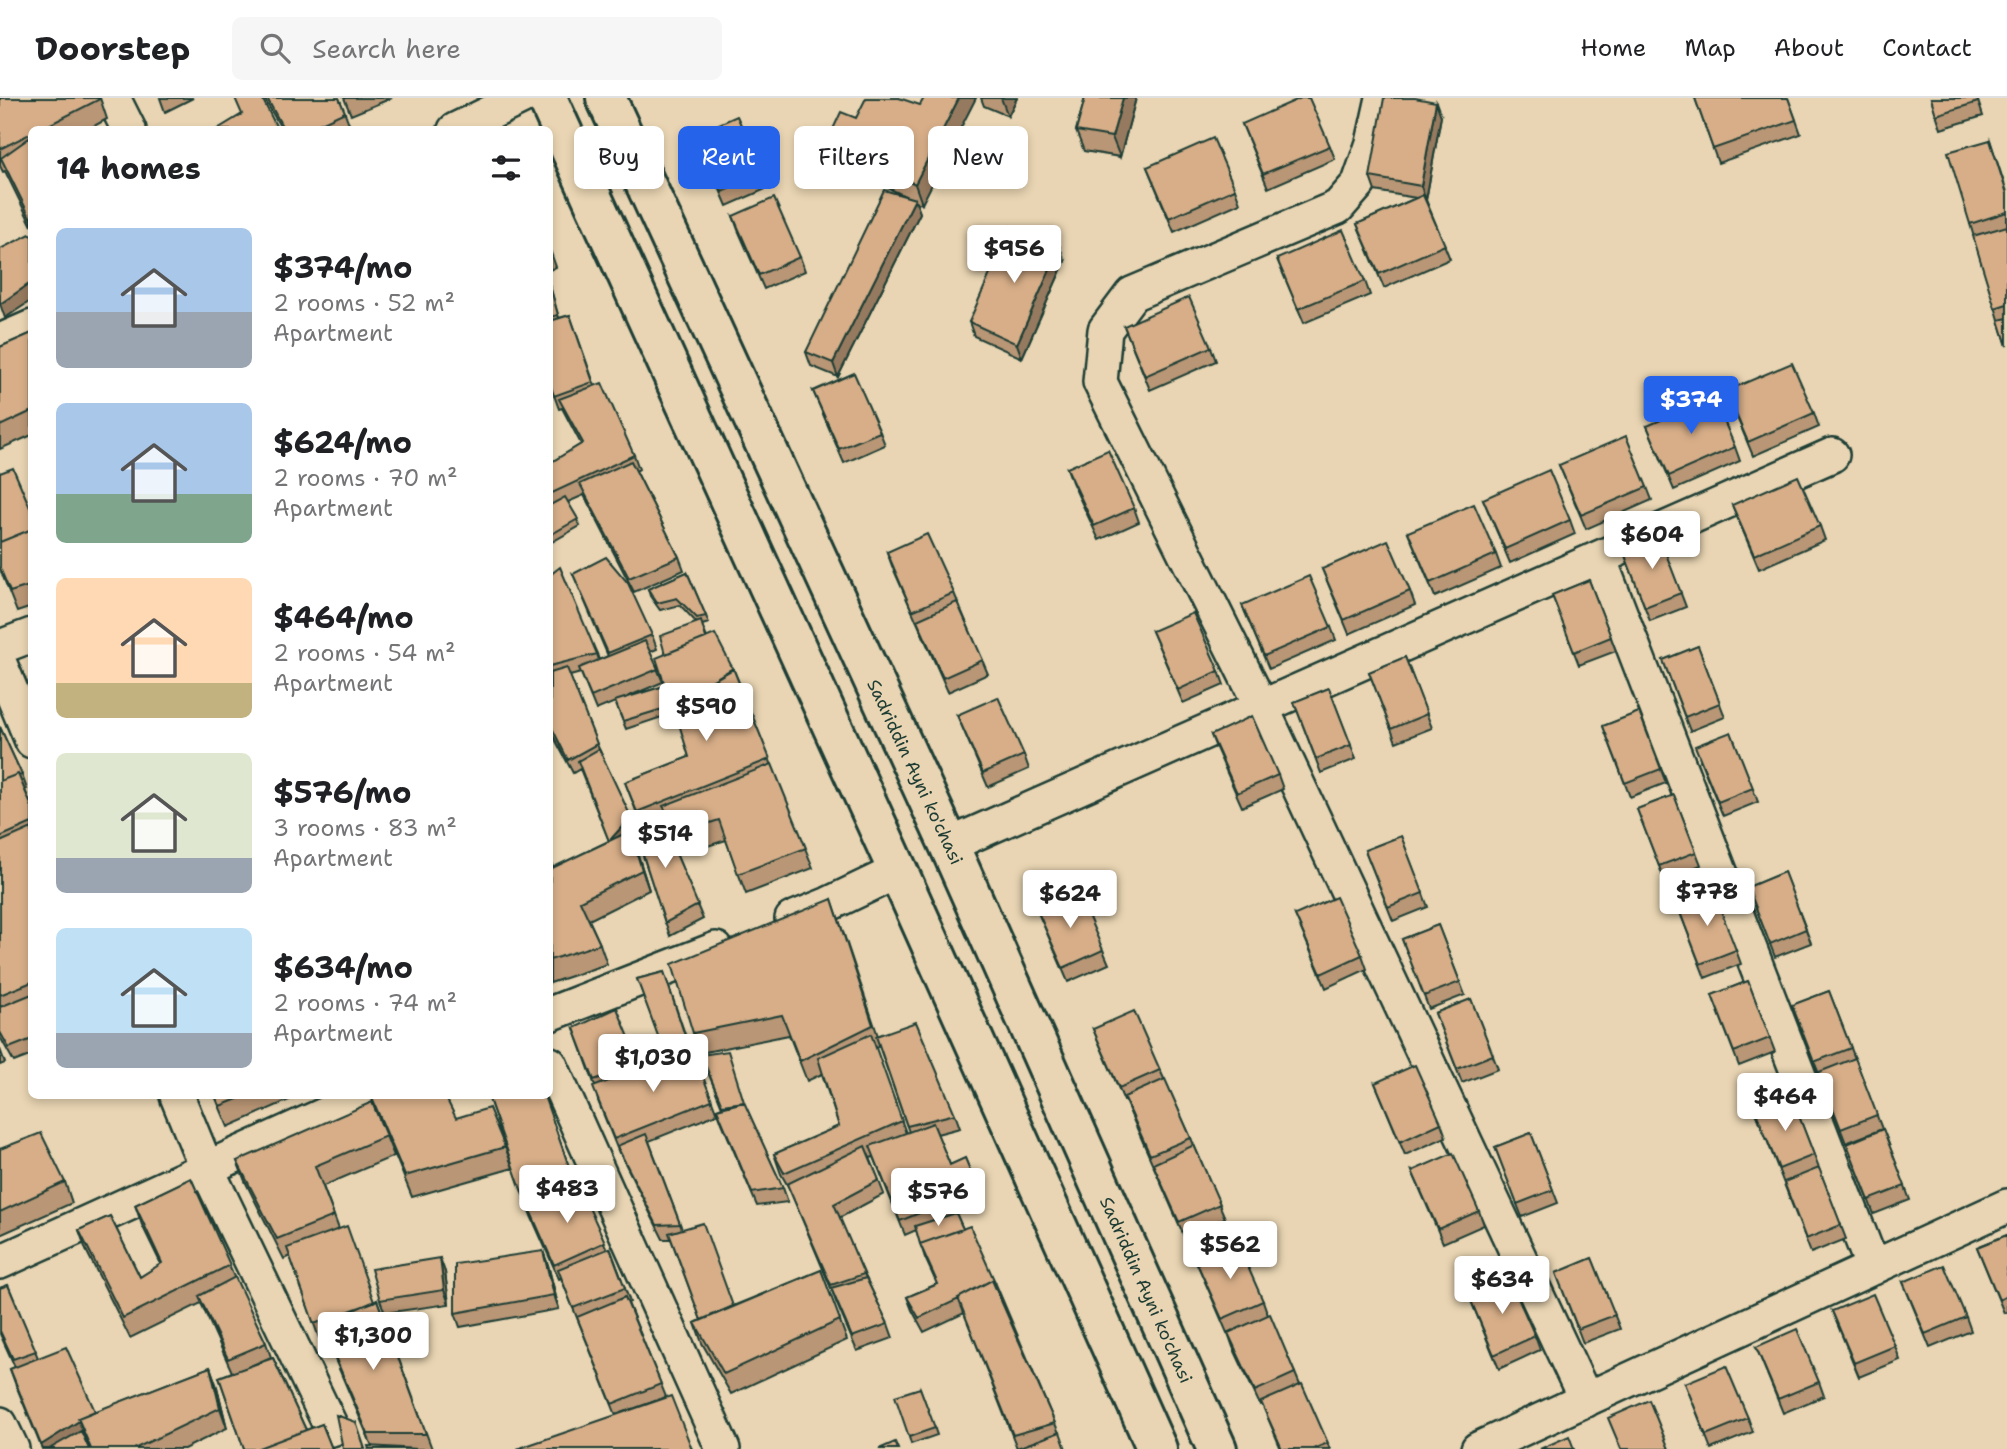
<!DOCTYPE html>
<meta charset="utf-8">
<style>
body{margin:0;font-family:"Shantell Sans",sans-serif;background:#f6f6f6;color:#202124;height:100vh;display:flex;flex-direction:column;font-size:26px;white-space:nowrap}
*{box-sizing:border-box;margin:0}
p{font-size:23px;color:#757577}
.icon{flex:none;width:38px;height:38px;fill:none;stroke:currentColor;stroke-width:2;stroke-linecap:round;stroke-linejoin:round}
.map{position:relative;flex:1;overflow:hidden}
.details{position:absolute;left:28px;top:28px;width:525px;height:973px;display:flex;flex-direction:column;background:#fff;border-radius:10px;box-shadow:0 4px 10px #0003}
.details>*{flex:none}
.top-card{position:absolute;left:574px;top:28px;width:665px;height:63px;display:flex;gap:14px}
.price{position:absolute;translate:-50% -60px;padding:0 16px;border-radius:7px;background:#fff;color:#222;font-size:23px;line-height:46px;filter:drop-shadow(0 2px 4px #0008)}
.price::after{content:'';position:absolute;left:50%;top:42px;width:21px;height:16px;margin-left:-10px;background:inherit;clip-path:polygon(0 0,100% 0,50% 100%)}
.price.on{background:#2563eb;color:#fff}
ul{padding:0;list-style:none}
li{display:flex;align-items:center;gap:21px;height:175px;padding:0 28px}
li span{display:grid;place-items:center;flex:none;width:196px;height:140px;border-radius:10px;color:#555}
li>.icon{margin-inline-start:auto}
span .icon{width:84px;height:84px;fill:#fffc;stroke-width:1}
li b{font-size:30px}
h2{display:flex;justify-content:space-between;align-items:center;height:84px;padding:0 28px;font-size:30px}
.chip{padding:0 24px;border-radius:10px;background:#fff;box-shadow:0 4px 10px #0003;font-size:24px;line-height:63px}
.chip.on{background:#2563eb;color:#fff}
header{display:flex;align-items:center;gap:42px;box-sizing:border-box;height:98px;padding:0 35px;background:#fff;border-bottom:2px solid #e0e0e0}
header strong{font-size:33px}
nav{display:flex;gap:38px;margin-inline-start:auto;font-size:24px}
.search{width:490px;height:63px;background:#f6f6f6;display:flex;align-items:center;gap:18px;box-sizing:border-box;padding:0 24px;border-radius:10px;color:#757577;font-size:26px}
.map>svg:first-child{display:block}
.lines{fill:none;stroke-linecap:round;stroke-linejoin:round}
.minor-casing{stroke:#1f3d34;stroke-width:38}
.secondary-casing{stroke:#1f3d34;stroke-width:44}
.minor{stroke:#e9d5b3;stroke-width:33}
.secondary{stroke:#e9d5b3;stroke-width:38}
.wall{fill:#b99675;stroke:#1f3d34;stroke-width:2;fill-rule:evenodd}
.shaded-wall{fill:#967a5f;stroke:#1f3d34;stroke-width:2}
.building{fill:#d7ae88;stroke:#1f3d34;stroke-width:2}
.labels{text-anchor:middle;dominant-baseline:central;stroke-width:6;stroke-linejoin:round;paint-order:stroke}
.street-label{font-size:18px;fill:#1f3d34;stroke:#e9d5b3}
</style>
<header>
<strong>Doorstep</strong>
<div class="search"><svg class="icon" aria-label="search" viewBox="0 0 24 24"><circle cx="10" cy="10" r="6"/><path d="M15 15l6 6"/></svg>Search here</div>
<nav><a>Home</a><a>Map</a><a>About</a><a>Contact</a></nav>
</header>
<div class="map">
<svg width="2007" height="1351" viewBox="0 0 2007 1351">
<rect width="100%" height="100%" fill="#e9d5b3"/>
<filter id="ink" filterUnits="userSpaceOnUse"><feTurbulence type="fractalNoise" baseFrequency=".0143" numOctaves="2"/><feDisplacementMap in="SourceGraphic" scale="14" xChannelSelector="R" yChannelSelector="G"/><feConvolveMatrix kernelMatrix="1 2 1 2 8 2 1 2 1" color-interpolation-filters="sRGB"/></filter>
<g filter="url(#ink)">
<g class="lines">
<!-- minor casing -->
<g class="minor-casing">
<path id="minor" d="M113,0L129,32
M1383,0L1373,45L1359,85L1338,109L1132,196L1105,232L1100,284L1262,610L1586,1302
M455,32L521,0
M0,243L32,229
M1599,460L1873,1170
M0,549L32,537
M0,566L32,643
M949,747L1832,357
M792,821L829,806L898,773
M550,916L716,851
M550,966L723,1351
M177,998L206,1069L332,1331
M0,1164L366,998
M0,1326L12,1351
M1478,1351L2007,1108"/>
</g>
<!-- secondary casing -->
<g class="secondary-casing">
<path id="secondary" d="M547,0L898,773L1157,1351
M606,0L949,747L1217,1351"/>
</g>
<!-- minor -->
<use href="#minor" class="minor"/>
<!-- secondary -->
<use href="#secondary" class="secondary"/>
</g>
<!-- wall -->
<path class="wall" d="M0,0H100L107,21L87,32H32V128L5,73L3,74L0,68Z
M160,0H193L165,14Z
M264,0H339L350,28L343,32H282Z
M344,0H392L351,17Z
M899,0L922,106L916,104L920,115L838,279L811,268L806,254L905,98L834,64L827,44L856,20Z
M981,0H1017L1008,18L984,8Z
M1085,0H1136L1120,59L1084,53L1076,33Z
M1695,0H1788L1801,36L1718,65Z
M1931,0H1977L1983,18L1941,31Z
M1441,18L1426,102L1450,161L1384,190L1357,126L1416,100L1375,93L1370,79Z
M1242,26L1330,48L1335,61L1268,90Z
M696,36L763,76L768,90L727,108Z
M1990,42L2007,94V248L1970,126Z
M1147,69L1235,91L1240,105L1174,134Z
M733,118L800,159L805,173L764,191L738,132Z
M550,152L556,169L550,172Z
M1277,161L1365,183L1370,197L1304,225Z
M1065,163L1022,260L974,238L969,224Z
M550,188L559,220L570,217L595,288L634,357L639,371L636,373L679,459L684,472L634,494L584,397L568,404L580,428L550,445V365L581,346L562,310L559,311L550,286Z
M1124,228L1211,249L1216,263L1150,292Z
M32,235V337L0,351V249Z
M813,293L880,334L885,347L844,365Z
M1726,293L1814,315L1819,329L1753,358Z
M1647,328L1735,349L1740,363L1674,392Z
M1559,367L1647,389L1652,402L1586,431Z
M1067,370L1134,410L1139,424L1099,442L1072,384Z
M0,375L32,414V509L17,514L0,471Z
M1483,401L1570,422L1575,436L1510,465Z
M1732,407L1820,428L1825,442L1759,471Z
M1408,434L1496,456L1501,470L1435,499Z
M1659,438L1686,509L1650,523L1623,452Z
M887,454L954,495L988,576L948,594L892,468Z
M1322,471L1410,493L1415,507L1349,536Z
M687,474L709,525L702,527L707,540L733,570L813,770L746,796L726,742L686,755L669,725L664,727L703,821L670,838L635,734L632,738L649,792L589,822L600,846L607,866L550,885V760L553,770L609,743L580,671L573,675L550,632V477L597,556L599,562L608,558L573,476L652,537L657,551L650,554L663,584L627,599L661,589L671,616L626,631L615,604L596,612L581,575L570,578L599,651L635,729L641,726L625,684L689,659L678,619L676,620L671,606L665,556L696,524L680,507L660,512L650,498L648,491Z
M1589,482L1616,553L1579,567L1552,497Z
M1242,507L1331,529L1336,542L1269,571Z
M1152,533L1219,573L1224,587L1183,605Z
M1698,548L1725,619L1690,633L1663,562Z
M1405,559L1432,630L1396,644L1369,574Z
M1329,590L1356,661L1321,675L1294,604Z
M1639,614L1666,685L1630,699L1603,628Z
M957,617L1024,657L1029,671L988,689Z
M0,629L22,677L27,691L25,692L32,709V957L14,964L0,939Z
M1731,634L1758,704L1723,718L1700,662Z
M1211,637L1278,677L1283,691L1242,709L1216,650Z
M1674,697L1701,767L1664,781L1637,711Z
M1401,738L1428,809L1393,823L1365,752Z
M1784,774L1811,845L1775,859L1748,789Z
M832,801L878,938L955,1016L960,1030L937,1036L950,1067L965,1060L983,1105L956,1116L963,1131L995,1184L1059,1335L1017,1350L964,1215L924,1234L912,1212L907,1199L937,1186L925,1160L916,1132L905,1137L874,1059L870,1060L884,1096L839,1120L866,1180L888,1226L893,1240L857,1253L836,1204L831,1190L789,1090L781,1076L774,1056L839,1028L822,976L807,983L789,937L700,955L693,935ZM879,948L909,1034L906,1035L875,950Z
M1678,809L1736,852L1741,866L1705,880Z
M1037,812L1103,852L1109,866L1068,884Z
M1295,817L1362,857L1367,871L1326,890Z
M1438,827L1465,897L1429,911L1402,841Z
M664,874L690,951H692L717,1016L649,1043L682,1131L733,1208L821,1172L847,1242L731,1296L702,1245L695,1225L701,1222L671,1141H663L620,1055H619L598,1003L595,988L574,930L640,966L641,970L667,960L637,881Z
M1748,883L1775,954L1739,968L1712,897Z
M1829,893L1882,1031L1846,1045L1792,907Z
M1471,901L1498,971L1462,985L1435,915Z
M1093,931L1160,972L1191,1040L1225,1120L1184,1138L1125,1003H1124Z
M0,951L5,965L0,967Z
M701,957L744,1005L783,1090L788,1104L757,1108L722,1025L717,1011L722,1009Z
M1375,985L1441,1025L1446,1039L1405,1057Z
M215,998H298L228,1029Z
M371,998L456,1020L505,1049L513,1070L412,1099Z
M488,998H544L576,1089L607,1151L610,1150L630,1204L628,1205L666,1299L616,1317L561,1180L559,1181L531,1118Z
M1792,1000L1846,1141L1811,1155L1756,1014Z
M1883,1031L1910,1102L1874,1116L1847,1046Z
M1531,1035L1558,1105L1522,1119L1495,1049Z
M386,1038L394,1058L323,1088L339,1131L374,1204L377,1202L432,1351H369L372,1348L325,1238L319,1240L290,1158L284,1161L245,1083L237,1063Z
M0,1051L65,1084L72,1105L0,1137Z
M1412,1073L1479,1113L1484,1127L1443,1145Z
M191,1080L234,1179L266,1245L271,1259L248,1269L273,1260L306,1332L322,1326L332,1351H244L219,1279L232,1274L201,1205L130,1240L86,1152L79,1132L110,1118L140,1179L161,1166L142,1127L135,1107Z
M2007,1137V1214L2004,1215L1977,1149Z
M543,1153L548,1167L559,1211L460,1229L455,1215Z
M1592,1160L1620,1231L1583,1245L1556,1175Z
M1196,1163L1263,1203L1268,1217L1295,1275L1300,1287L1330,1351H1281L1262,1306L1260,1307L1233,1249L1228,1235L1233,1232L1227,1235Z
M445,1174L449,1206L385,1215L380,1202Z
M1903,1184L1966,1219L1971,1233L1930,1250Z
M8,1187L38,1260L95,1314L210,1269L217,1289L227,1330L184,1351H90L84,1337L89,1351H42L15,1285L10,1271L15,1269L0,1236V1190Z
M1469,1198L1535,1238L1540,1252L1499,1271Z
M1832,1213L1895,1248L1900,1262L1859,1279Z
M1756,1249L1819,1284L1824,1298L1783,1315Z
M1685,1285L1748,1320L1753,1334L1711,1351Z
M920,1290L937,1337L911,1346L909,1339Z"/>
<!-- shaded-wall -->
<path class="shaded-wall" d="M959,0H976L922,106L915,86Z
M1001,0H1017L1008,18Z
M1123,0H1136L1120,59L1112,39Z
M1436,4L1441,18L1426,102L1421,88Z
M915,101L920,115L838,279L833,265Z
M1060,149L1065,163L1022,260L1017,246Z
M32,184V202L5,220L0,206Z
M631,719L636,733L632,738L649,792L642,772L609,743Z
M543,1153L548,1167L559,1211L554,1197Z
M440,1160L445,1174L449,1206L444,1192Z
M210,1269L217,1289L227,1330L220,1310Z
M79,1323L84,1337L62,1351H43L41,1347Z"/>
<!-- building -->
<path class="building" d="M0,0H100V1L39,32H32V35L0,51Z
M235,0H262L278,32H216L242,16Z
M267,0H339L345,14L306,32H284Z
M866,0H899L920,7L924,0H959L915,86L827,44L841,14L856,20Z
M1085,0H1123L1112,39L1076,33Z
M1301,0H1309L1330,48L1263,76L1242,26Z
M1384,0H1415L1436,4L1421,88L1370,79Z
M1695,0H1788L1796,22L1713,51Z
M1931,0H1977L1978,4L1936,17Z
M737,18L763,76L722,94L696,36Z
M32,38V123L1,60Z
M1213,40L1235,91L1169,120L1147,69Z
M1990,42L2007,96V114L1970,126L1948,54Z
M884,92L915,101L833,265L806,254Z
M1423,97L1445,147L1379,176L1357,126Z
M774,100L800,159L759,177L733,118Z
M1011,128L1060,149L1017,246L969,224Z
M2007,128V206L1995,210L1973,138Z
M1343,132L1365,183L1298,211L1277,161Z
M30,136L32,139V184L0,206V151Z
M550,188L558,217L550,219Z
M1189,199L1211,249L1145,278L1124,228Z
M570,217L593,284L554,298L550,285V223Z
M2007,220V248L1999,222Z
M32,235V313L0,328V249Z
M1792,265L1814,315L1748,344L1726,293Z
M854,275L880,334L839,351L813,293Z
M602,285L634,357L550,396V365L583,345L559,301Z
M1714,299L1735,349L1669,378L1647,328Z
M1626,338L1647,389L1581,417L1559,367Z
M1108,352L1134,410L1094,428L1067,370Z
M631,363L679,459L629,480L580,386Z
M13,370L32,414V431L0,444V375Z
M1549,372L1570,422L1505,451L1483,401Z
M1798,378L1820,428L1754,457L1732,407Z
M565,399L578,421L550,437V407Z
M1474,406L1496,456L1430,485L1408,434Z
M32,431V487L10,494L0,470V444Z
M927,436L954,495L912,513L887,454Z
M1659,438L1681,495L1645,509L1623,452Z
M1388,442L1410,493L1344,522L1322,471Z
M606,459L628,485L652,537L608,555L573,476Z
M560,469L597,556L550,568V477Z
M687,474L706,518L697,520L677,500L657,505L648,491Z
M1309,478L1331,529L1264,558L1242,507Z
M1589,482L1611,539L1574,554L1552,497Z
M957,504L983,562L943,580L917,522Z
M1193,515L1219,573L1178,592L1152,533Z
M701,523L706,540L665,556L660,538Z
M715,536L733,571L671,606L656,560Z
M645,543L658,571L591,599L579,570Z
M1698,548L1720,605L1685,619L1663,562Z
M1405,559L1427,616L1391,631L1369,574Z
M567,570L597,646L568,662L550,626V575Z
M733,570L770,661L637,714L625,684L689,659L673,606Z
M661,589L669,609L623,623L615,603Z
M1329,590L1351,647L1316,661L1294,604Z
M998,599L1024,657L983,675L957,617Z
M1639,614L1661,671L1625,685L1603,628Z
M1252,618L1278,677L1237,695L1211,637Z
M0,629L22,677L19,678L18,676L0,683Z
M1731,634L1753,690L1718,704L1695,648Z
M599,651L631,719L609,743L578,663Z
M772,666L806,750L738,776L719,722L679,735L663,708Z
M18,676L32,709V725L0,739V683Z
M1674,697L1696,754L1659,768L1637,711Z
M660,718L698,807L665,825L634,729Z
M32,730V884L0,897V744Z
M630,733L642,772L580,803L600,846L550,862V771Z
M1401,738L1423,795L1388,809L1365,752Z
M1784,774L1806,831L1770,846L1748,789Z
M1078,794L1103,852L1063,870L1037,812Z
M1714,795L1736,852L1700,866L1678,809Z
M1336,799L1362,857L1321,876L1295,817Z
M832,801L873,927L800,963L782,917L693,935L672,866Z
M1438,827L1460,884L1424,898L1402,841Z
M664,874L688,947L664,954L637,881Z
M1748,883L1770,940L1734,954L1712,897Z
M1829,893L1851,950L1814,964L1792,907Z
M32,896V941L9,950L0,934V909Z
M1471,901L1493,957L1457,971L1435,915Z
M617,910L640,966L594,982L574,930Z
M1134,913L1160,972L1119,990L1093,931Z
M916,924L955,1016L907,1028L876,938Z
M871,936L902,1023L784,1075L774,1056L839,1028L818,960Z
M692,951L712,1002L614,1041L593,989Z
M728,953L744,1004L722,1007L701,957Z
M1855,960L1877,1017L1841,1031L1819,974Z
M1415,967L1441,1025L1400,1044L1375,985Z
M1165,981L1191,1040L1150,1057L1124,999Z
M216,998H245L220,1008Z
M371,998H445L456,1020L489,1010L505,1049L405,1078Z
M488,998H544L573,1080L523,1097Z
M1792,1000L1814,1057L1779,1071L1756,1014Z
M372,1004L386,1038L315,1068L334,1118L277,1141L237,1063Z
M744,1004L783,1090L752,1095L717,1011Z
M933,1025L950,1067L965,1060L978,1091L900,1123L870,1048Z
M1883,1031L1905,1088L1869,1102L1847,1046Z
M41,1035L65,1084L0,1114V1051Z
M1531,1035L1553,1092L1517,1106L1495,1049Z
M646,1036L680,1126L657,1127L617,1048Z
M1194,1047L1220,1106L1179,1124L1153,1066Z
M865,1048L879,1082L834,1106L864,1176L831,1187L787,1086Z
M1453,1055L1479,1113L1438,1131L1412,1073Z
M1819,1070L1841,1127L1806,1141L1784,1084Z
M191,1080L230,1167L123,1220L79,1132L110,1118L140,1179L162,1165L135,1107Z
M579,1088L605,1144L554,1167L529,1110Z
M956,1115L963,1131L920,1146L915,1128Z
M703,1125L733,1208L701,1222L669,1135Z
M347,1128L374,1204L314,1226L287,1150Z
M970,1128L995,1184H993L992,1182L958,1200L959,1201L919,1220L907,1199L938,1186L920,1146Z
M2007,1137V1198L1999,1202L1977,1149Z
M1237,1144L1263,1203L1222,1221L1196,1163Z
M610,1150L625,1190L573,1210L558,1171Z
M543,1153L554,1197L455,1215V1166Z
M440,1160L444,1192L380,1202L371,1171Z
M1592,1160L1615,1217L1578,1231L1556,1175Z
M1944,1167L1966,1219L1925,1236L1903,1184Z
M821,1172L840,1222L724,1276L695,1225Z
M235,1179L266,1245L228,1261L199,1198Z
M866,1180L888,1226L852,1239L831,1190Z
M1509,1180L1535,1238L1494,1257L1469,1198Z
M992,1182L1055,1325L1013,1337L958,1200Z
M8,1187L36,1253L13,1261L0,1233V1190Z
M1873,1196L1895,1248L1854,1265L1832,1213Z
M625,1199L661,1286L612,1306L577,1219Z
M377,1202L426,1336H368L321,1226Z
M1270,1216L1295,1275L1255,1293L1228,1235Z
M1797,1231L1819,1284L1778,1301L1756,1249Z
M66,1249L95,1313L78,1320L79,1323L41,1347L10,1271Z
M273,1260L306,1332L256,1351H244L219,1279Z
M1726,1268L1748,1320L1706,1337L1685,1285Z
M210,1269L220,1310L134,1351H91L78,1320Z
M1302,1286L1328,1345L1313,1351H1282L1261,1304Z
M920,1290L935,1330L909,1339L895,1298Z
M671,1298L692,1351H517Z
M1649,1302L1669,1351H1621L1608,1320Z
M336,1317L356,1324L365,1351H343Z
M322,1326L332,1351H256Z
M81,1333L89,1351H52L51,1350Z
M1060,1334L1066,1351H1015Z
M1569,1338L1574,1351H1540Z
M895,1344L898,1351H879Z
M368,1348L418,1351H369Z"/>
</g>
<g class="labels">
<!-- street labels -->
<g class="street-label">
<text transform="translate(915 674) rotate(65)">Sadriddin Ayni ko'chasi</text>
<text transform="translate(1146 1192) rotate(66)">Sadriddin Ayni ko'chasi</text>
</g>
</g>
</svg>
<b class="price" style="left:1014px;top:187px">$956</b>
<b class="price on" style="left:1691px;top:338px">$374</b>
<b class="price" style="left:1652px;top:473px">$604</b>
<b class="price" style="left:706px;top:645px">$590</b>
<b class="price" style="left:665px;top:772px">$514</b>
<b class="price" style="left:1707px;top:830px">$778</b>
<b class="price" style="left:1070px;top:832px">$624</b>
<b class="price" style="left:653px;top:996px">$1,030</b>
<b class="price" style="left:1785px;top:1035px">$464</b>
<b class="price" style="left:567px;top:1127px">$483</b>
<b class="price" style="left:938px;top:1130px">$576</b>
<b class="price" style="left:1230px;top:1183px">$562</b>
<b class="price" style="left:1502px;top:1218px">$634</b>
<b class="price" style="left:373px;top:1274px">$1,300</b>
<div class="top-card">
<a class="chip">Buy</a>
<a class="chip on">Rent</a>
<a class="chip">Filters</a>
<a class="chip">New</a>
</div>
<section class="details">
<h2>14 homes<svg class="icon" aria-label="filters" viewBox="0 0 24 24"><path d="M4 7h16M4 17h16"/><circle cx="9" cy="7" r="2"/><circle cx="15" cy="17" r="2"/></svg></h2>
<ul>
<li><span style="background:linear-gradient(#a9c7e8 60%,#9aa5b1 0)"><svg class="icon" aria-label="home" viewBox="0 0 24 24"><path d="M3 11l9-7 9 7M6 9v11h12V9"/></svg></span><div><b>$374/mo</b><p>2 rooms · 52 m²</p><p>Apartment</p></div></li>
<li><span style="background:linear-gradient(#a9c7e8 65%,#7fa58c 0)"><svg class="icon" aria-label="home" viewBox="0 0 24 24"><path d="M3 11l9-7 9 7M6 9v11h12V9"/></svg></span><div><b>$624/mo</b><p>2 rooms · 70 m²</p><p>Apartment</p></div></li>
<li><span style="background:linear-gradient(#ffd9b3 75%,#c2b280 0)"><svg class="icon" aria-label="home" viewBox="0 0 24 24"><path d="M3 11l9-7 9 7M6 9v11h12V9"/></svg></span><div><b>$464/mo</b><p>2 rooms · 54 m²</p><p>Apartment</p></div></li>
<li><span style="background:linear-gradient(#dfe7d0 75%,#9aa5b1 0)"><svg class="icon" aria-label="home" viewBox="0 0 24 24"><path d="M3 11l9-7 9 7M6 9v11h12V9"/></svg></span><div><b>$576/mo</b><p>3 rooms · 83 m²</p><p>Apartment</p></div></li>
<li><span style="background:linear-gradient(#bfe0f5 75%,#9aa5b1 0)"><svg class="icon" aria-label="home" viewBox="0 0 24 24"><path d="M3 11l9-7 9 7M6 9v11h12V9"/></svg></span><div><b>$634/mo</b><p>2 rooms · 74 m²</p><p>Apartment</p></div></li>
</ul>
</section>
</div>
